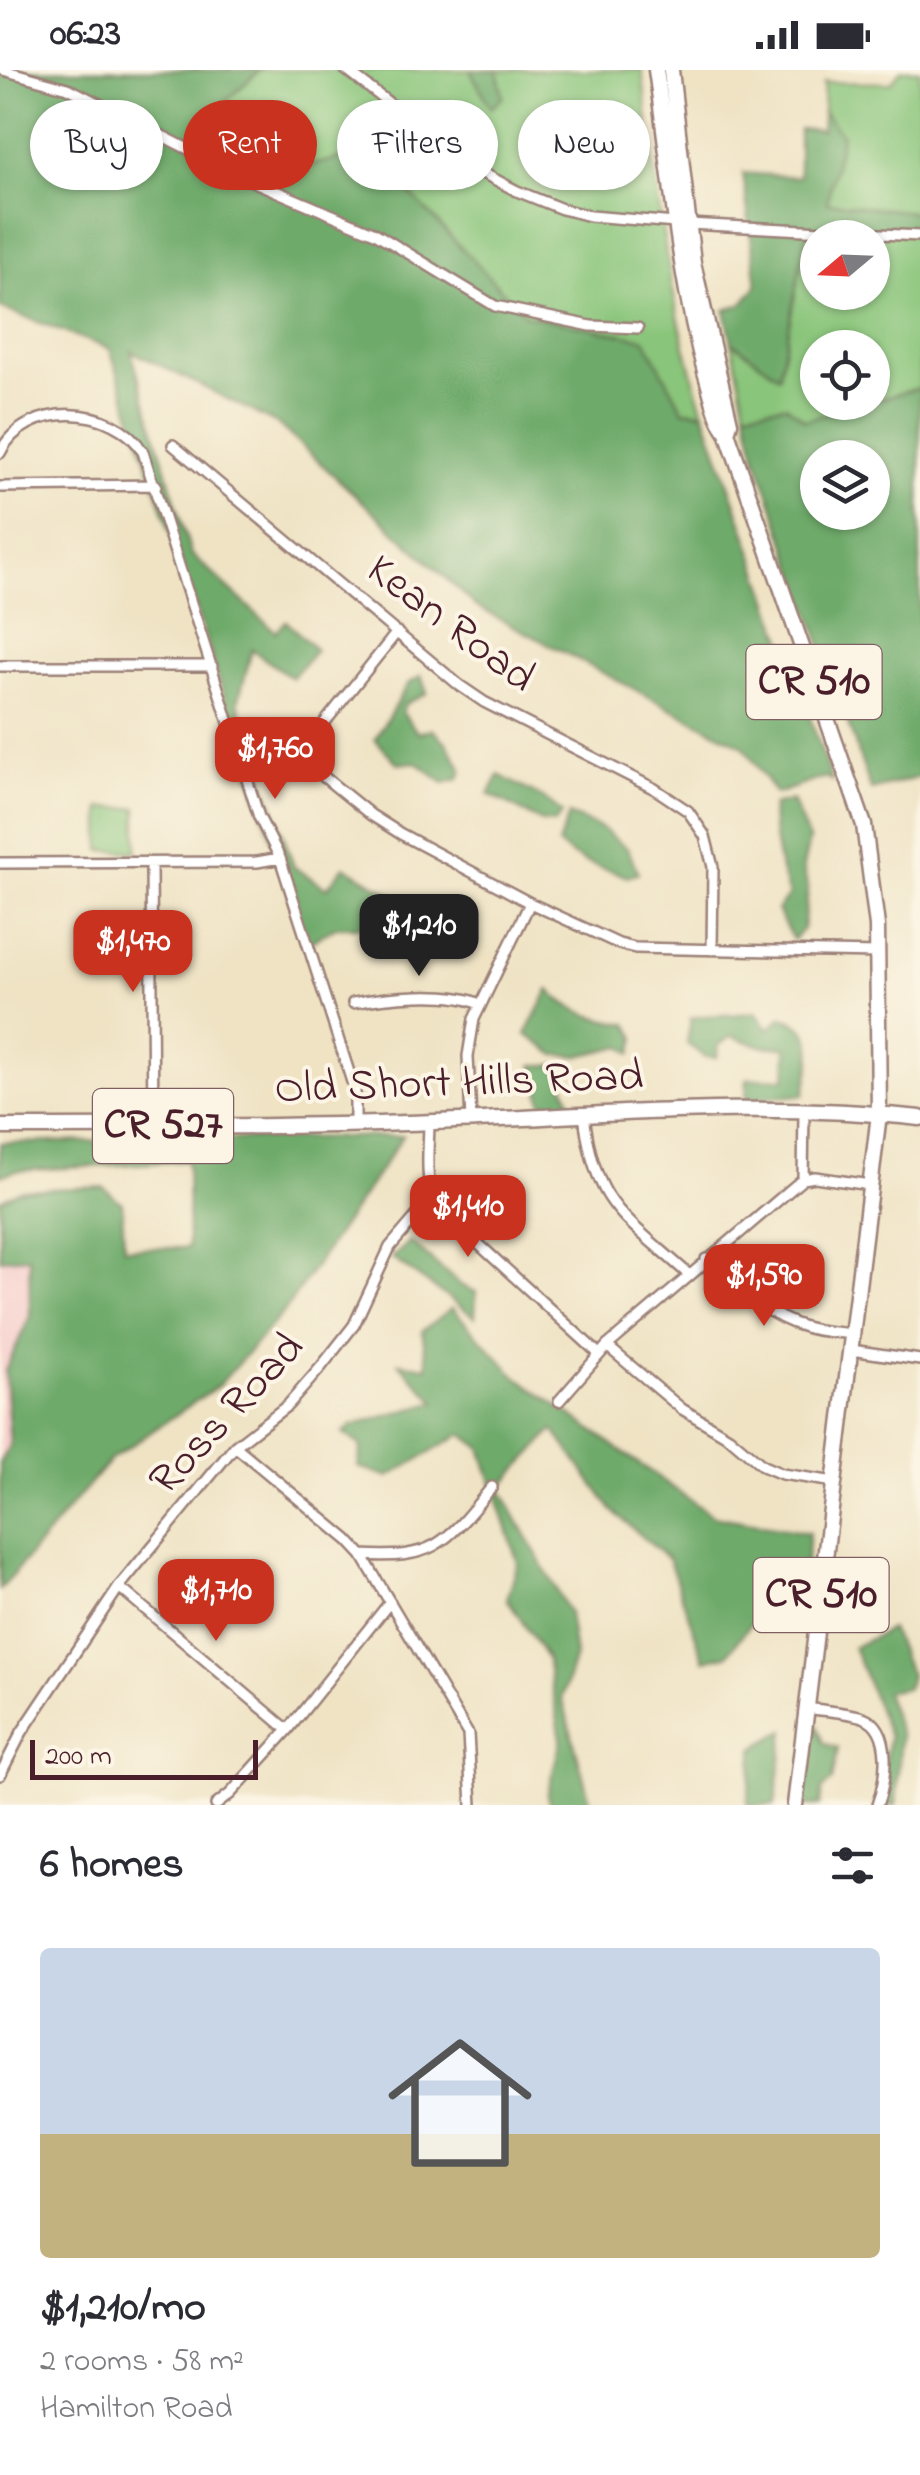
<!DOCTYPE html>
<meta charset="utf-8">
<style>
body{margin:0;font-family:"Indie Flower",sans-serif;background:#f2f2f3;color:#2b2b33;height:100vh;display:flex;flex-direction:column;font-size:38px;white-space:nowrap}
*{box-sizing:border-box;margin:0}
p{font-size:32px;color:#7c7c81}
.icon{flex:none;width:55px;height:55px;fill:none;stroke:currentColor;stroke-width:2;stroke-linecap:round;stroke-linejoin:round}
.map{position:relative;height:1735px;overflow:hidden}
.sheet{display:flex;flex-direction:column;background:#fff;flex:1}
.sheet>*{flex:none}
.top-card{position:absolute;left:30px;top:30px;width:860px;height:90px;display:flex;gap:20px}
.needle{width:65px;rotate:251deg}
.tools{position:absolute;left:800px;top:150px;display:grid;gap:20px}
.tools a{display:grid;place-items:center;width:90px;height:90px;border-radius:50%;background:#fff;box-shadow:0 2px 8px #0004;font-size:50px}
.scale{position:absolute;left:30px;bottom:25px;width:228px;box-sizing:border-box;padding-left:10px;border:5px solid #4a1f2b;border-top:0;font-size:28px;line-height:35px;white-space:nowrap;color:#4a1f2b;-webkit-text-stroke:8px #fcf5e5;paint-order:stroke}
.price{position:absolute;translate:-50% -85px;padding:0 22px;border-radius:20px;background:#c8321e;color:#fff;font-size:32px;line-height:65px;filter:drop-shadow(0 2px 5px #0008)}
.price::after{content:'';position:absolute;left:50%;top:60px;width:30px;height:22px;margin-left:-15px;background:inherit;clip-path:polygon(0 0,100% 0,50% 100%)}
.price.on{background:#222;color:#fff}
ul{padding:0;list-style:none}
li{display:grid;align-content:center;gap:20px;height:530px;padding:0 40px}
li+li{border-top:2px solid #e1e1e2}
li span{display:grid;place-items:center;height:310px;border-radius:10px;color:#555}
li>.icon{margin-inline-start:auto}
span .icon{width:180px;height:180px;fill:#fffc;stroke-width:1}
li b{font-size:42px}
h2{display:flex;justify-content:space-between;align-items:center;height:120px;padding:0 40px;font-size:42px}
.pill{padding:0 35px;border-radius:45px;background:#fff;box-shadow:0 2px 8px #0004;font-size:35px;line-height:90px}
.pill.on{background:#c8321e;color:#fff}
.status{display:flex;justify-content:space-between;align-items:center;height:70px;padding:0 50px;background:#fff;direction:ltr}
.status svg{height:28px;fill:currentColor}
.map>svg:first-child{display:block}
.built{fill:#f7d0ce}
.green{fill:#89c57a;stroke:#6a7252;stroke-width:2.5;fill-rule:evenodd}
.forest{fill:#6eaa6a;stroke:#5c644a;stroke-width:2.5;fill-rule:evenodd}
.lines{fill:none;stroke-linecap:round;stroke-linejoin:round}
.minor-casing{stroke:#9c8178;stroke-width:14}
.primary-casing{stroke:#9c8178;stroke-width:19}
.minor{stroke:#fff;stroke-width:9}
.primary{stroke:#fff;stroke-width:14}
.labels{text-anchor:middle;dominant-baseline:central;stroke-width:8;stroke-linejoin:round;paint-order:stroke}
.shield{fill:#fcf5e5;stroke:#7f5f63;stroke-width:2.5}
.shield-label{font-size:42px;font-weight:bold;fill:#4a1f2b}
.street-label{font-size:45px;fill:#4a1f2b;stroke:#fcf5e5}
</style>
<div class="status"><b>06:23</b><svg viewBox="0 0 49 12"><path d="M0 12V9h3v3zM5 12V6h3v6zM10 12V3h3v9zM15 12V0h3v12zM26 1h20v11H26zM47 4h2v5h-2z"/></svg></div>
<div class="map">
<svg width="920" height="1735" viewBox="0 0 920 1735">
<rect width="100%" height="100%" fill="#fcf5e5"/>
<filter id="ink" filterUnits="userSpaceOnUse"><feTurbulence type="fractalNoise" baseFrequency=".01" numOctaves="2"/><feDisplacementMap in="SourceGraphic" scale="20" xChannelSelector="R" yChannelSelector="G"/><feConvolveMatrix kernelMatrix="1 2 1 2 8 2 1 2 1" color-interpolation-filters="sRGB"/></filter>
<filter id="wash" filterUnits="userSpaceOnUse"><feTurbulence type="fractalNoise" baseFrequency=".0048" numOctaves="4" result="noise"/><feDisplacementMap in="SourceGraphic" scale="40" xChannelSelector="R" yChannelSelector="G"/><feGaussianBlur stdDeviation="2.25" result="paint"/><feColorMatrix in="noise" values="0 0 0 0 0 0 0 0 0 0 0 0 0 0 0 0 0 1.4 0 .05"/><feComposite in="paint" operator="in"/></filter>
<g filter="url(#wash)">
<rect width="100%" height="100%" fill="#efe3c4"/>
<!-- built -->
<path class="built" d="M29,1187L30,1246L5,1301L10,1375L0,1393V1189Z"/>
<!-- green -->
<path class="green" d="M260,0H470L491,38L503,27L497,0H642C656,115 667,231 704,342L683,340L644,269L525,245L353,85L286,102L208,65L204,51Z
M901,0H920V143L826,132L842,65L823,42L824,12L891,13Z
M808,158L920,163V318L873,331L872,278H818V332L869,333L805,350L786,335L746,341L732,272L778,305ZM818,168H872V222H818Z
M101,738H137V782L101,780Z"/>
<!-- forest -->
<path class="forest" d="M0,0H260L204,51L208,65L286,102L353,85L388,100L525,245L645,269L683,340L704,342L832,711L825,707L776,724L743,676L477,537L279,355L131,281L191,484L276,562L286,551L316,580L292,608L252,580L238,632L294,797L327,818L344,796L425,844L410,857H336L306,874L110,279L0,238Z
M470,0H497L503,27L491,38Z
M823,42L842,65L827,132L920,143V163L808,158L779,306L732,272L725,240L742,234L757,216L743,103L799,107V59L822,60Z
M920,318V707L871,720L756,386L746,341L786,335L805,350ZM818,388H872V442H818Z
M421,606L427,623L405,634L402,642L418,663L432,659L446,672L462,699L459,709L444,713L416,692L398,694L375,669L408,614Z
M499,705L543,728L562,743L555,753L542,752L489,724Z
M792,730L809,770L803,797L808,820L803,859L793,870L777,840L789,825C779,797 770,764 773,735Z
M569,745L601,758L628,779L638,803L628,807C604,797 576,793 558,774Z
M549,920C572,943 597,949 628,954L636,968L632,984L622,976L579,986L556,985L526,964Z
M756,942L769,959L782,947C824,959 811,993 804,1025L746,1029L747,1009L786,1008L787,977H764L731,966L718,976L717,987H705L687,974L691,948C713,943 734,947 756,942Z
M533,995H556L570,1030L565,1038L542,1033Z
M403,1066L286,1239L219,1315L110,1390L0,1520V1393L10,1375L5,1301L30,1246L29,1187L0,1189V1130L20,1120L103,1117L122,1133L124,1178H188L187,1091L14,1101L0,1106V1073Z
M410,1171L460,1215L476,1222L475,1247L392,1188Z
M452,1238L517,1307L713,1446L809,1463L806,1492L793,1497L727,1585L704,1590L669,1490L612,1440L554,1360L500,1418L569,1543L575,1586L562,1628L591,1735H550L547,1726L561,1669L547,1589L507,1529L518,1493L481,1378L462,1364L389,1407L358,1397L361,1376L343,1363L351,1356L436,1332L399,1293L428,1297L422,1261Z
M891,1559L910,1605L907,1618L885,1622L901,1666L896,1735H878L889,1666L853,1577Z
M817,1656L824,1673L838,1678L832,1711L822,1719L820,1735H803L812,1659Z
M785,1660L775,1735H747L754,1678Z"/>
</g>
<g filter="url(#ink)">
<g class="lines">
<!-- minor casing -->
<g class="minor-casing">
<path id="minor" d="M3,0L68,18L245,108L375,163L495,236L591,256L638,258
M346,0L475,99L517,121L562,139L590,146L688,154L920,166
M173,375L459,615L484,632L655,719L688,741L705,766L713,797L712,880
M0,383C25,330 115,334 143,382L259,747L280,788L355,1021V1053
M0,417L156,415
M0,596H212
M264,666L282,673L371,745L401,764L530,833L619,874L635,878L878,883
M298,686L397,562
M0,793L257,792L280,788
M151,793L153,1056
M353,933C384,927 451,920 479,934
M584,1044C594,1136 624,1146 688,1204
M471,1051L468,986L474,949L530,833
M429,1052C429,1079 423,1114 438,1137L599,1284
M803,1109L804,1042
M706,1189C735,1215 767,1247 805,1257C820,1262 837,1262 853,1264
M607,1276L682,1339L729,1367L763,1396L782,1404L835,1412
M851,1280L920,1290
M559,1331L607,1276L803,1109L815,1107L870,1115
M235,1376L348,1470L362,1485C437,1490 447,1471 492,1417
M362,1485L468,1664L472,1735
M119,1517L288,1660
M807,1638C825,1641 846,1642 863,1647C894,1658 886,1712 877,1735
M0,1705L22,1662L119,1517L235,1376L288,1335L321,1297L354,1255L390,1177L432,1128
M216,1735L230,1724L288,1660L390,1532"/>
</g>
<!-- primary casing -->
<g class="primary-casing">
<path id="primary" d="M656,0C671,102 678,205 706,305C712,324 715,346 727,362L864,755L877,856L879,1044L795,1735
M671,0L693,193L730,353L727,362
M0,1057C144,1056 289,1058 434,1052C595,1046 759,1030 920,1048"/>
</g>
<!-- minor -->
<use href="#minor" class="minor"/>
<!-- primary -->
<use href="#primary" class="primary"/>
</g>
</g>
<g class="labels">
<!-- shield labels -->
<g class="shield">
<rect x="746.5" y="575" width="135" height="74" rx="8"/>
<rect x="93" y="1019" width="140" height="74" rx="8"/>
<rect x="753.5" y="1488" width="135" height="74" rx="8"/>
</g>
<g class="shield-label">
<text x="814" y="612">CR 510</text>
<text x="163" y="1056">CR 527</text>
<text x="821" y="1525">CR 510</text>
</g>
<!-- street labels -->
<g class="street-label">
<text transform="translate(450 555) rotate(37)">Kean Road</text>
<text transform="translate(459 1014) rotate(-2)">Old Short Hills Road</text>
<text transform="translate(228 1345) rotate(-47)">Ross Road</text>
</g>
</g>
</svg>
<div class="tools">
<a><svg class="needle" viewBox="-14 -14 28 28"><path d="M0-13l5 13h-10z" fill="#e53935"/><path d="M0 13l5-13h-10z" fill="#7c7c81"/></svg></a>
<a><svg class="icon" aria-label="locate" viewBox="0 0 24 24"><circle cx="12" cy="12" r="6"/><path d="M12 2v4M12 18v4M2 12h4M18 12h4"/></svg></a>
<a><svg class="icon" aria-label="layers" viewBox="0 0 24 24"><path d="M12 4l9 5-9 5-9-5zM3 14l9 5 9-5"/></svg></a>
</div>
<div class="scale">200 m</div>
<b class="price" style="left:275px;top:732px">$1,760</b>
<b class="price on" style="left:419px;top:909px">$1,210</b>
<b class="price" style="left:133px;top:925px">$1,470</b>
<b class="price" style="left:468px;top:1190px">$1,410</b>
<b class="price" style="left:764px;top:1259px">$1,590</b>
<b class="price" style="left:216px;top:1574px">$1,710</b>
<div class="top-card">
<a class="pill">Buy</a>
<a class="pill on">Rent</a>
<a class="pill">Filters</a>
<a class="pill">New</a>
</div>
</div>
<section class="sheet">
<h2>6 homes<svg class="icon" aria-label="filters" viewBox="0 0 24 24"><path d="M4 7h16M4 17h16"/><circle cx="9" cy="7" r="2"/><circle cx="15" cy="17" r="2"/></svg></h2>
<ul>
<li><span style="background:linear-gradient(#c9d6e8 60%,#c2b280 0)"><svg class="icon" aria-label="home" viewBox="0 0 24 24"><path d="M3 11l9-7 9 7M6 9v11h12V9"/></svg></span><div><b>$1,210/mo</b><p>2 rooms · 58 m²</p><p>Hamilton Road</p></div></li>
</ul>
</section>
